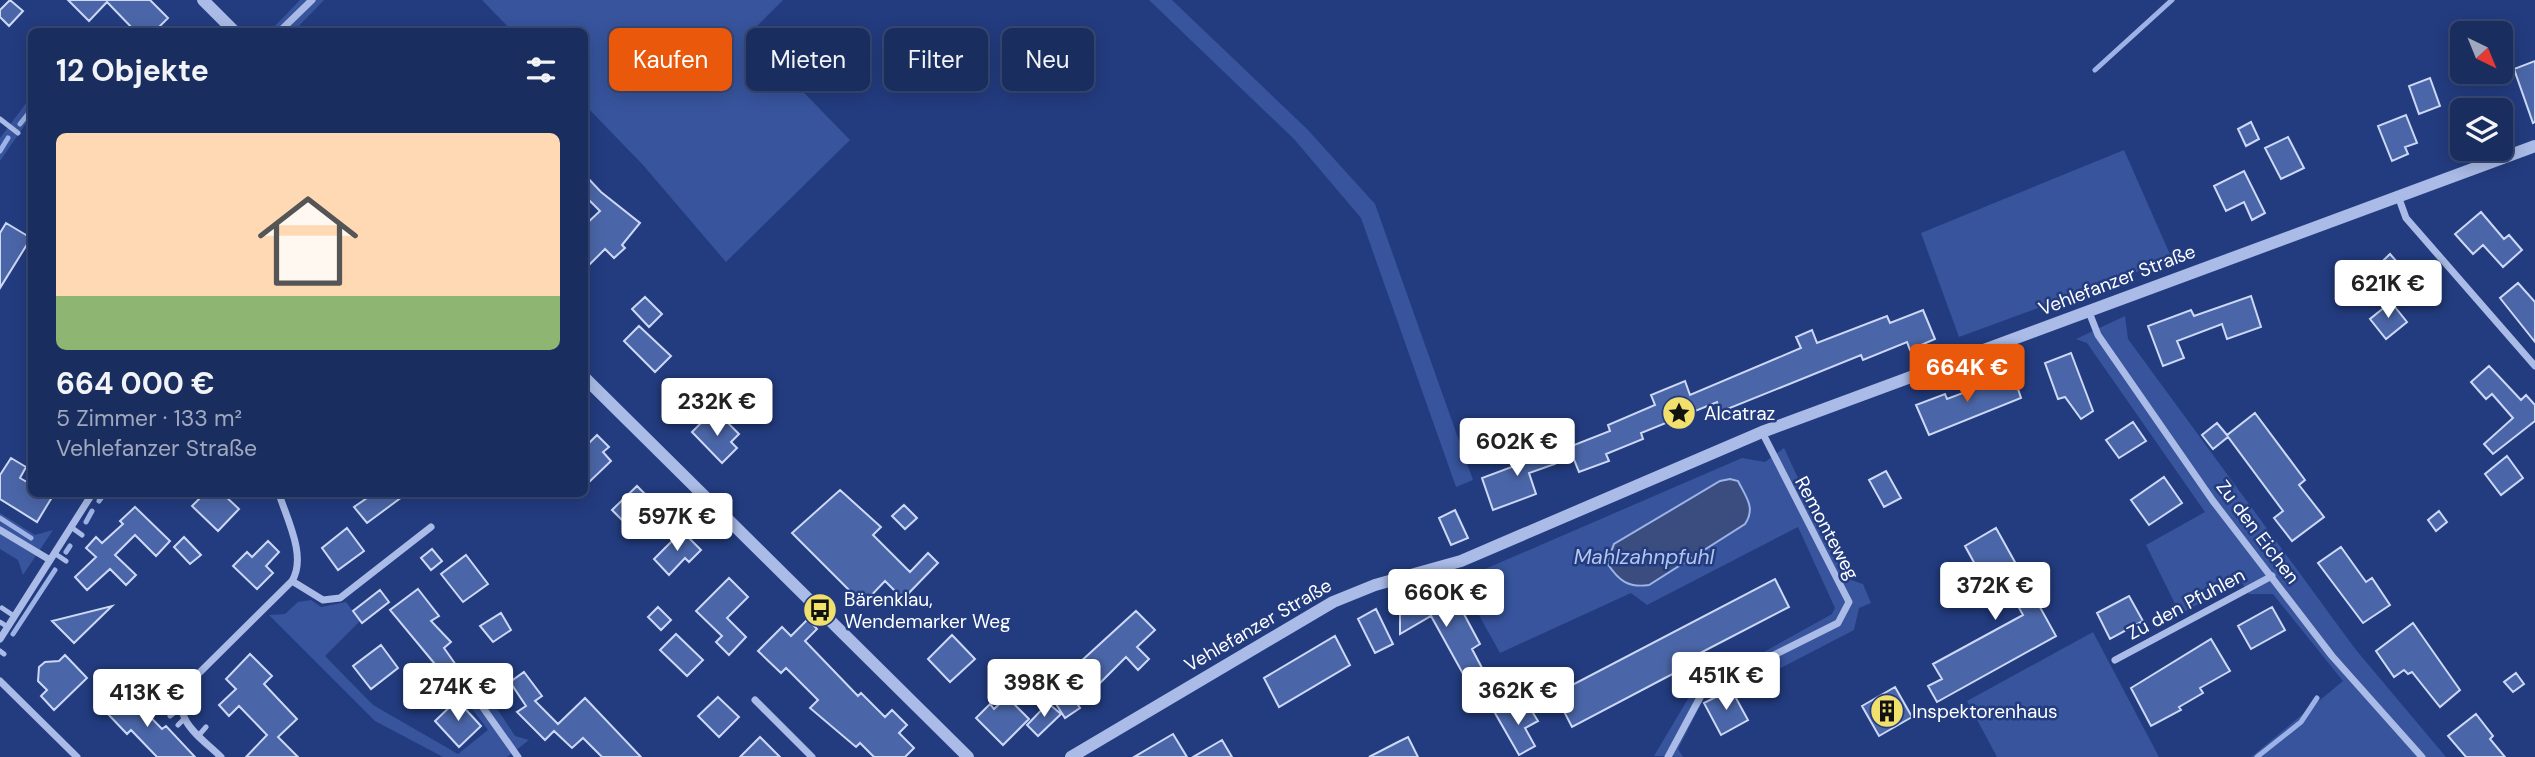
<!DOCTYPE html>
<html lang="de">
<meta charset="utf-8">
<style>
body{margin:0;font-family:"DM Sans",sans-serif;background:#233565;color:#f1f3f6;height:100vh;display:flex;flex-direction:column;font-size:26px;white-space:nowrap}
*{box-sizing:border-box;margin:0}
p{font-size:23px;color:#9fa8bd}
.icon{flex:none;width:38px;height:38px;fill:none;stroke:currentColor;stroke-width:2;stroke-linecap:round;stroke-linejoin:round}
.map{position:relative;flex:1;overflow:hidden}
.panel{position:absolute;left:28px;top:28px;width:560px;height:469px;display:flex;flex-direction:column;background:#1a2d5f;border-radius:10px;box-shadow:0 4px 18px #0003,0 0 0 2px #384974}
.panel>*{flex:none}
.hud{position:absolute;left:609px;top:28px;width:665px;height:63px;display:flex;gap:14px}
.needle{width:46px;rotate:137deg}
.buttons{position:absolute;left:2450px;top:21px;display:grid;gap:14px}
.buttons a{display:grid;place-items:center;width:63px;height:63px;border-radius:10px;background:#1a2d5f;box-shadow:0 4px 18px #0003,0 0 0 2px #384974;font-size:35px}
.price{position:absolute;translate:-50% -60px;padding:0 16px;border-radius:7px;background:#fff;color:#222;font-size:23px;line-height:46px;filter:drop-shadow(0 2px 4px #0008)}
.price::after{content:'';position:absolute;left:50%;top:42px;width:21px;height:16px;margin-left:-10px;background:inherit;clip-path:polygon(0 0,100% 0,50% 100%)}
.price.selected{background:#ea580c;color:#fff}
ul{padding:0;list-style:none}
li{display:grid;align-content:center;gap:14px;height:371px;padding:0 28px}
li+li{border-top:2px solid #384974}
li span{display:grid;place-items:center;height:217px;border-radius:10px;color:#555}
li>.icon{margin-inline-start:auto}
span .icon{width:126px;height:126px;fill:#fffc;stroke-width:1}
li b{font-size:30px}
h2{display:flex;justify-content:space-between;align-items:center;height:84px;padding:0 28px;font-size:30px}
.tag{padding:0 24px;border-radius:10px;background:#1a2d5f;box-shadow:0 4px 18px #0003,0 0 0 2px #384974;font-size:24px;line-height:63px}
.tag.selected{background:#ea580c;color:#fff}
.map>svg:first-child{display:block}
.green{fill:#37549d}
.water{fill:#3a4d7e;stroke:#9db3e7;stroke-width:2}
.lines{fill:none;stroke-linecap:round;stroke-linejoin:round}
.stream{stroke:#9db3e7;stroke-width:5}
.building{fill:#4b66a8;stroke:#ccd8f5;stroke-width:2}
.service{stroke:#a9bbe6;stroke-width:5}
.minor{stroke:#a9bbe6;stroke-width:7}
.tertiary{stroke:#a9bbe6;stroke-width:12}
.labels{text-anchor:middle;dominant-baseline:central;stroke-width:5;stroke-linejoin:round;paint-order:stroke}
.street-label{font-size:19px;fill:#fff;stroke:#233c7f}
.poi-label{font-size:19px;fill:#fff;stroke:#233c7f;text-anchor:start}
.water-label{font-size:21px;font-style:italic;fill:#b4c5ee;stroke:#233c7f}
</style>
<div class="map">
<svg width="2535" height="757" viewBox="0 0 2535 757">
<rect width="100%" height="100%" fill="#233c7f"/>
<!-- green -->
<path class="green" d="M300,0H324L294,31H255L271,30Z
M482,0H783L748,35L850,140L726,262L643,165L585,105L584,32L512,31Z
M1149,0H1172L1307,129L1375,204L1473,480L1456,487L1361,218L1294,139Z
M31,91V116L0,161V138L27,102Z
M2124,150L2172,259L1959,337L1921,233Z
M2125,316L2128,339L2356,650L2446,757H2251L2343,681L2273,594H2249L2241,581L2180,614L2146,545L2205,512L2087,343L2076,339Z
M1784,448L1845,578L1863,584L1871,603L1859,608L1854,630L1758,680L1754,673L1704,698L1678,749L1683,757L1654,756L1692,692L1832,614L1835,608L1798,527L1647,605L1631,593L1500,653L1466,592L1448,585L1742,458L1765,462Z
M0,513L35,535L53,530L23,575L18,560L0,549Z
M311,600L321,607L346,602L360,621L325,656L373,705L458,754L488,730L450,679L469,666L515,736L529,740L507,757H443L375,721L269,615L285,614L298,602Z
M2093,632L2159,757H1997L1967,701Z"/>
<!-- water -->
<path class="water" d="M1730,479L1738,481C1746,497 1756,508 1745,524L1649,585C1628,588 1619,581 1607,563L1614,544L1720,481Z"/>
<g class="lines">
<!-- stream -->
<path class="stream" d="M2095,70L2172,0
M20,124L32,109
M0,151L8,138
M99,501L104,494
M0,518L31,538
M86,522L92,511
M66,552L70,546
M13,634L55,570
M2257,757L2301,722L2317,698"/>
</g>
<!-- building -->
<path class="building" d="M10,0L23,11L9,26L0,17V10Z
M68,0H150L168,18L154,32H136L107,2L89,21Z
M2535,61V122L2533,123L2514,69Z
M2430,78L2440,106L2419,114L2409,86Z
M2406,115L2417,143L2405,147L2408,154L2392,161L2378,126Z
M2251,122L2259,139L2246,146L2238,129Z
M2288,137L2304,168L2281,179L2265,148Z
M2244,171L2265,213L2252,220L2244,202L2226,211L2214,186Z
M584,174L601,192L640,223L622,245L625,248L614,258L605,249L584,270V226L600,211L584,195Z
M2481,212L2504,239L2509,235L2522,250L2503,267L2483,245L2473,254L2455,234Z
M6,223L31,238L0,288V233Z
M2390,254L2413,280L2387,304L2365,278Z
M2518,283L2535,302V342L2500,298Z
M2251,296L2261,327L2227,339L2222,324L2177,341L2184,358L2163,366L2148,326L2191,310L2194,316Z
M645,297L662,314L649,327L632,309Z
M2391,302L2407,322L2386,339L2370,319Z
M1923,310L1935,339L1910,350L1907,342L1863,360L1861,355L1720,412L1717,402L1641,433L1643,439L1606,454L1609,461L1579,472L1569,447L1610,431L1608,425L1655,405L1651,395L1685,381L1690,395L1801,348L1796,337L1812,330L1817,343L1887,316L1890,323Z
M639,326L671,356L655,372L624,341Z
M2071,353L2093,411L2081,419L2065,397L2058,399L2045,363Z
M2489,366L2521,400L2526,395L2535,405V421L2493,454L2484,444L2513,418L2492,394L2486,399L2471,382Z
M2013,374L2021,398L1929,435L1916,405L1945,394L1947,399Z
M2255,413L2305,480L2299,485L2324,517L2292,541L2274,518L2283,511L2228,437L2213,449L2202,435L2217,423L2227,435Z
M707,417L716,427L724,419L739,434L731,442L737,448L722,463L692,432Z
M2133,422L2146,441L2119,458L2106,440Z
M597,435L609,447L603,452L611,461L584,487V448Z
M1547,443L1555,464L1529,473L1536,494L1493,510L1482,478L1525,462L1522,453Z
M2507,456L2523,478L2501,495L2485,474Z
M11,458L26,467L20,478L32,485V494H54L37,522L0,499V475Z
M1886,471L1901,498L1884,507L1869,480Z
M2164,477L2182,503L2149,525L2131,500Z
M637,486L662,511L637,535L612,510Z
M840,490L881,527L873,535L910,572L928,553L938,563L903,599L885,581L863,604L792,533Z
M204,494H223L239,509L218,531L192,506Z
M373,494H406L367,523L354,507Z
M904,505L917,518L905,529L892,516Z
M135,507L170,541L156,556L135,535L115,555L136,575L126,585L110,569L87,590L75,577L96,557L86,548L96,537L102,543L123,524L120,521Z
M1455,510L1468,538L1451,545L1439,518Z
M2439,511L2447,522L2436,531L2428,520Z
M347,528L364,551L338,570L322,548Z
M1996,528L2056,636L1937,702L1928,686L1942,679L1933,664L2023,615L2007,586L1992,595L1965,546Z
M682,531L701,550L689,562L685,558L669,575L654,559Z
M184,537L201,555L190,564L174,547Z
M268,541L279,552L266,566L273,573L257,589L233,566L247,552L252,557Z
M2341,547L2366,582L2372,578L2390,605L2363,623L2318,563Z
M432,549L442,561L431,570L421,558Z
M466,555L488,584L463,602L441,574Z
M729,578L748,597L727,618L746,637L729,655L716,642L722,636L696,611Z
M1775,579L1789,607L1679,664L1682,669L1572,727L1555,694Z
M1450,588L1480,644L1472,649L1489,681L1472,690L1431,616L1400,634V589H1418V606Z
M418,589L439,616L431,621L451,642L444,648L456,665L444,675L390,610Z
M380,590L389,602L362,623L353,611Z
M2129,596L2143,621L2110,639L2097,613Z
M112,606L74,643L52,621Z
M658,607L671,620L661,630L648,617Z
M2272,607L2285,630L2251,649L2238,626Z
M1376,609L1393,644L1375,653L1358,619Z
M1136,611L1155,630L1137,647L1149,659L1138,670L1126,657L1099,684L1090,675L1080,686L1067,674Z
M501,613L511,630L493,642L480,626Z
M808,619L817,629L805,641L858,696L861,693L885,717L892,710L907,725L899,733L914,748L905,757H874L860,743L856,747L810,708L818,700L786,668L781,673L758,651L782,627L791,636Z
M2413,623L2460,690L2440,707L2412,672L2408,674L2404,670L2394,677L2376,651Z
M676,634L703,660L687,676L660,650Z
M952,635L975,659L950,682L928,659Z
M1335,636L1350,665L1279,707L1264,678Z
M2211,639L2230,671L2200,688L2203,693L2179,707L2181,710L2151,726L2131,688Z
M381,645L398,668L371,689L353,666Z
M250,654L272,676L264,684L297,719L278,737L298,757H246L267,735L239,706L229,716L219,705L236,689L226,679Z
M65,655L87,678L54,710L41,696L47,690L38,681L39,667L45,662L59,661Z
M524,672L542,696L535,701L558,724L585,698L641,757H602L583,738L572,748L554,731L545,740L517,712L526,706L510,682Z
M2516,673L2524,684L2513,692L2504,682Z
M1895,687L1912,717L1879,736L1862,706Z
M1731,689L1748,720L1721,735L1704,703Z
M127,693L162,729L166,726L195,757H157L131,730L127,734L107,713Z
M1071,694L1080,708L1065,718L1056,704Z
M718,697L739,717L719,737L698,716Z
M1007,697L1029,719L1003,745L976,718L990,704L994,709Z
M457,700L481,726L459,747L435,721Z
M1048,703L1061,714L1038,736L1027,725Z
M1510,704L1517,715L1530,708L1538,721L1525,728L1535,746L1519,755L1495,713Z
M2476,714L2493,736L2490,739L2505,757H2466L2448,736Z
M1173,734L1187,757H1134Z
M760,737L780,757H740Z
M1408,737L1418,757H1369L1398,742Z
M1222,740L1232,757H1193Z"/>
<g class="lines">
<!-- service -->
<path class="service" d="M0,119L18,133
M71,527L82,535
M54,553L66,561
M2,608L14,616
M0,622L8,627
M0,651L4,654
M170,716L179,709
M178,725L184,719
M199,735L206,727"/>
<!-- minor -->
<path class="minor" d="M279,32L312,0
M2398,196L2406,218L2535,366
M2089,312L2098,335L2213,501L2332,656L2422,757
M0,530L50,560
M292,581L323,600L340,598L431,527
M0,639L92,494
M2115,660L2272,576
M457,671L518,757
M0,681L77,757
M755,700L812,757
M221,757C198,735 171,720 186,686L292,581C307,557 287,519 279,494
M1668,757L1704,690L1838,623L1849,602L1762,432"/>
<!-- tertiary -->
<path class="tertiary" d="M203,0L235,32
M584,377L968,757
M1071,757L1333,602L1375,585L1461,561L1762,432L2535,146"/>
</g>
<!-- icons -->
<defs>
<g id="sight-disc" transform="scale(1.75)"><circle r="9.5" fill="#f1e16c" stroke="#233c7f"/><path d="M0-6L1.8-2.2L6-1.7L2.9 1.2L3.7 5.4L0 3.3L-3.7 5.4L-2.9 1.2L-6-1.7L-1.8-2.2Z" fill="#111"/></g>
<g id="bus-disc" transform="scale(1.75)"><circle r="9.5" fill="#f1e16c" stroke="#233c7f"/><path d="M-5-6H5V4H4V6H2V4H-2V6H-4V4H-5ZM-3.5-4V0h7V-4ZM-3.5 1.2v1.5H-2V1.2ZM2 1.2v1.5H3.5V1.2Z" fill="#111"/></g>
<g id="building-disc" transform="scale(1.75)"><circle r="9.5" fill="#f1e16c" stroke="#233c7f"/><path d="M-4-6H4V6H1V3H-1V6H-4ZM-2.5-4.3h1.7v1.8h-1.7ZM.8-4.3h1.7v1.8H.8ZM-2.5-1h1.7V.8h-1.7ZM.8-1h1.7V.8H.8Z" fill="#111"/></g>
</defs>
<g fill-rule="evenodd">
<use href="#sight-disc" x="1679" y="413"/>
<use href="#bus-disc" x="820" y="610"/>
<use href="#building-disc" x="1887" y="711"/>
</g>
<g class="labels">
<!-- street labels -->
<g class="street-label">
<text transform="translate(2117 280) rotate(-21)">Vehlefanzer Straße</text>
<text transform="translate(1827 528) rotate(62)">Remonteweg</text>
<text transform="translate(2258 532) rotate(53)">Zu den Eichen</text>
<text transform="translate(2186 604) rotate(-28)">Zu den Pfuhlen</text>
<text transform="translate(1258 625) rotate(-30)">Vehlefanzer Straße</text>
</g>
<!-- poi labels -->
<g class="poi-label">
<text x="1704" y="413">Alcatraz</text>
<text x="844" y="599">Bärenklau,<tspan x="844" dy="22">Wendemarker Weg</tspan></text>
<text x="1912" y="711">Inspektorenhaus</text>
</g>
<!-- water labels -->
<g class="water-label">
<text x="1644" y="557">Mahlzahnpfuhl</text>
</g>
</g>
</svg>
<div class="buttons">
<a><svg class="needle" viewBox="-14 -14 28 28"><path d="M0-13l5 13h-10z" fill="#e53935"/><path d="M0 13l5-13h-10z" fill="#9fa8bd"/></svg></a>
<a><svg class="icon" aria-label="layers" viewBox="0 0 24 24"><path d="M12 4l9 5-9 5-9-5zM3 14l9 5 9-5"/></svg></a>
</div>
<b class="price" style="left:2388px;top:320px">621K €</b>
<b class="price selected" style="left:1967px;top:404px">664K €</b>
<b class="price" style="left:717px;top:438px">232K €</b>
<b class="price" style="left:1517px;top:478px">602K €</b>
<b class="price" style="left:677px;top:553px">597K €</b>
<b class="price" style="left:1995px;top:622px">372K €</b>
<b class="price" style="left:1446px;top:629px">660K €</b>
<b class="price" style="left:1726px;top:712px">451K €</b>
<b class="price" style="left:1044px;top:719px">398K €</b>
<b class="price" style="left:458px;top:723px">274K €</b>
<b class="price" style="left:1518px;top:727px">362K €</b>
<b class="price" style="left:147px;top:729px">413K €</b>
<div class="hud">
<a class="tag selected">Kaufen</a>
<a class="tag">Mieten</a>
<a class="tag">Filter</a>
<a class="tag">Neu</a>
</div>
<section class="panel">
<h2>12 Objekte<svg class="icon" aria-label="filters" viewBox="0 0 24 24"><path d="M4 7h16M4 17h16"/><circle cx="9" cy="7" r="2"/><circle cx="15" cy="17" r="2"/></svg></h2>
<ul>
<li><span style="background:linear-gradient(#ffd9b3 75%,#8fb573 0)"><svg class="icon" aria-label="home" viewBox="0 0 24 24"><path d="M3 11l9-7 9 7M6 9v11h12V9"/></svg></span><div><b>664 000 €</b><p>5 Zimmer · 133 m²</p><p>Vehlefanzer Straße</p></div></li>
</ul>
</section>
</div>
